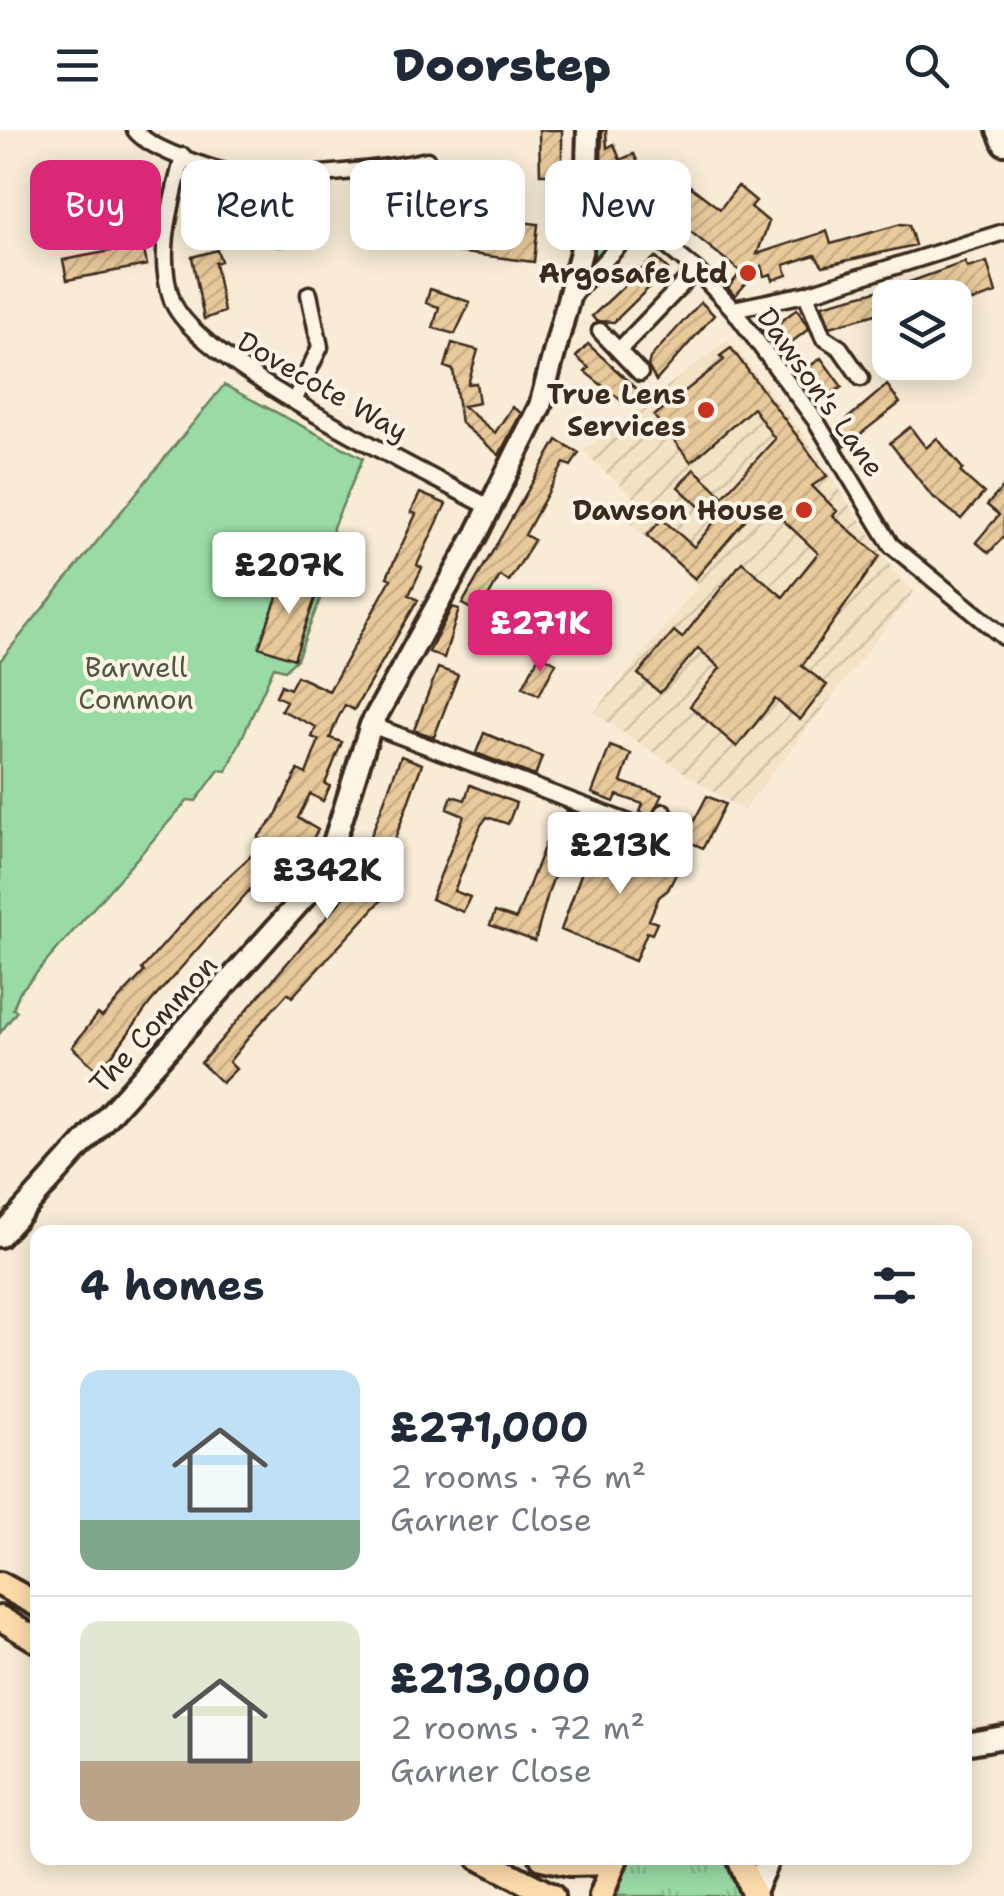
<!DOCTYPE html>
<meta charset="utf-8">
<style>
body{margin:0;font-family:"Shantell Sans",sans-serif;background:#f2f2f3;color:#1f2937;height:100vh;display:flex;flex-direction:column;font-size:38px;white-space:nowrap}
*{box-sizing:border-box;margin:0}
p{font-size:32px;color:#747a83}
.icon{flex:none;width:55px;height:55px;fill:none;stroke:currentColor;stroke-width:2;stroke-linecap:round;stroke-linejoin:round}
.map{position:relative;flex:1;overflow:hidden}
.drawer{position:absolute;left:30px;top:1095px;width:942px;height:640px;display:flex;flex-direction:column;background:#fff;border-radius:20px;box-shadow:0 5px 25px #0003}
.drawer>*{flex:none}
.top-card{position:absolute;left:30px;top:30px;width:945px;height:90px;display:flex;gap:20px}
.fabs{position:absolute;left:872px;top:150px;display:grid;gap:20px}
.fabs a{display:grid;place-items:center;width:100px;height:100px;border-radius:20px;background:#fff;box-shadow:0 5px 25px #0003;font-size:50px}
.price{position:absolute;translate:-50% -85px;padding:0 22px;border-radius:10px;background:#fff;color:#222;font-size:32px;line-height:65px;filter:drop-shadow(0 2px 5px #0008)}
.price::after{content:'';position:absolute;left:50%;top:60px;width:30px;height:22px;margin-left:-15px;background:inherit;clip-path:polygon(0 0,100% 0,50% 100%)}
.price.selected{background:#db2777;color:#fff}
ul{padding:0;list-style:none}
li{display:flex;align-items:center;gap:30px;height:250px;padding:0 50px}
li+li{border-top:2px solid #e0e1e3}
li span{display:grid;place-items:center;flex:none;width:280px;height:200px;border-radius:20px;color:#555}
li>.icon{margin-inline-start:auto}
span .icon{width:120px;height:120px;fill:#fffc;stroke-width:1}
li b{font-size:42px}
h2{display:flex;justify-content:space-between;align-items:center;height:120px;padding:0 50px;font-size:42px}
.pill{padding:0 35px;border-radius:20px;background:#fff;box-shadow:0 5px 25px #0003;font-size:35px;line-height:90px}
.pill.selected{background:#db2777;color:#fff}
header{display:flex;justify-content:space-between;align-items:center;height:130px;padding:0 50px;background:#fff;font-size:45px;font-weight:800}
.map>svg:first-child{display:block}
.industrial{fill:url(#industrial-furrows)}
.grass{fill:url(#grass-tufts);stroke:#6a8262;stroke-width:2.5}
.park{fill:#99daa5;stroke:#6a8262;stroke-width:2.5}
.building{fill:url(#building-hatch);stroke:#3b2a1e;stroke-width:2.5}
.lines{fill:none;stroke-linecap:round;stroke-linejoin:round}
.street-casing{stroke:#3b2a1e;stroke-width:21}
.secondary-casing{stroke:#3b2a1e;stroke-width:28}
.primary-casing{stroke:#3b2a1e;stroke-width:30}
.street{stroke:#fcf5e5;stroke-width:14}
.secondary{stroke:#fcf5e5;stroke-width:20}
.primary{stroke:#fddcac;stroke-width:22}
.poi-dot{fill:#c8321e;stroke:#fcf5e5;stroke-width:4}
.labels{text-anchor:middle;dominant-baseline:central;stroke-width:8;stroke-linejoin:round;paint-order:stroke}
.poi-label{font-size:28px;font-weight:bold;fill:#3b2a1e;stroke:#fcf5e5;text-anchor:end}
.street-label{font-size:28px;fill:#3b2a1e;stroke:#fcf5e5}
.park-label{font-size:28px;fill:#525640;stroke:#fcf5e5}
</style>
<header><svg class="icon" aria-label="menu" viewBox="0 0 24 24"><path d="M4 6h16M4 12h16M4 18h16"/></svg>Doorstep<svg class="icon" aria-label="search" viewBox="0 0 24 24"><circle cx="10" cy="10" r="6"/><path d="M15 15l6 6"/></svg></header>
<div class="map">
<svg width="1004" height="1766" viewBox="0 0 1004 1766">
<defs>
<pattern id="industrial-furrows" width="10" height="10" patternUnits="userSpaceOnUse" patternTransform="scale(2.5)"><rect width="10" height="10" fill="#f3e2c4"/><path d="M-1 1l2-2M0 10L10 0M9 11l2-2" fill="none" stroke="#d1c2a8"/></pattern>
<pattern id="grass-tufts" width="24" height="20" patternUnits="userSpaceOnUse" patternTransform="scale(2.5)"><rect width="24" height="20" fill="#99daa5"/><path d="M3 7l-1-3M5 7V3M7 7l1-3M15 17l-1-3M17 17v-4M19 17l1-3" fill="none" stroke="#85bb8e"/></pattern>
<pattern id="building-hatch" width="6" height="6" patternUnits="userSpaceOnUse" patternTransform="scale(2.5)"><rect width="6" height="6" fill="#e8c99b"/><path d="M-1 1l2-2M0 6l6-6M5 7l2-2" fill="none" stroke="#c8ad85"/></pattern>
</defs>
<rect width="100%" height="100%" fill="#f8ecd6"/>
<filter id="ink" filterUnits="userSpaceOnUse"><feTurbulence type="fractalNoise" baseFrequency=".01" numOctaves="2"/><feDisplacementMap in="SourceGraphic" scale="20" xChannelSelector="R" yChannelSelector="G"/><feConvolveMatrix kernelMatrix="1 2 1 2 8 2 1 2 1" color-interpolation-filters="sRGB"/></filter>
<g filter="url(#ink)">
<!-- industrial -->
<path class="industrial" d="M728,210L803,305L900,450L914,461L743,681L594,583L698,456L624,387L637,371L583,321Z"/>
<!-- grass -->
<path class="grass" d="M597,69L628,92L594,132Z
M634,1728H722L732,1740L740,1766H615L626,1736Z"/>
<!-- park -->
<path class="park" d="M224,255L363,328L333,397L330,443L297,529L285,540L274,537L227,641L219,640L196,671L188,670L19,863L13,879L17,881L0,903V531Z"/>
<!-- building -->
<path class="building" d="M539,0H562V44H540Z
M602,0H606L607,18L614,14L620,30L634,24L642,42L616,54L601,31Z
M141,35L149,82L118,87L110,40Z
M652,41L671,72L686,53L720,79L738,56L756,71L751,77L769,92L757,124L827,101L831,114L901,94L909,95L915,115L823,136L815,125L784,135L787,145L773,150L771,144L764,146L761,136L735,166L728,158L741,142L657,75L640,47Z
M286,57L298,113L279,117L269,62Z
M244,66L247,88L194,100L190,78Z
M448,66L508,73L505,90L538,94L534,132L441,120Z
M143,115L147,135L67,150L63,130Z
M217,120L221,131L215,133L224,182L204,189L192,127Z
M655,127L668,139L614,192L596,191L592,186Z
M965,132L967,138L987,132L996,163L955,177V168H943L941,159L913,168H890V180L830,197L822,175L904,154Z
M430,159L470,172L455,204L433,198L439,177L426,173Z
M701,172L714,185L656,251L648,236L650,228Z
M797,179L809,199L778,222L760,198L772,188L777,194Z
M452,213L478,220L468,254L476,253L479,273L463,276L495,303L512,277L521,283L499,325L461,293L453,240L445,237Z
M588,214L639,261L627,275L585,242L589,238L576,227Z
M731,218L827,346L812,356L837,381L833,386L880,426L802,536L827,555L800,590L775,569L737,617L690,576L720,538L698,518L660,563L638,544L674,501L682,508L742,432L783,467L818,423L762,370L695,449L647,406L662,389L694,417L715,391L678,357L694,339L723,366L775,309L753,278L691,332L654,286L724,230L720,226Z
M821,228L842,257L823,270L803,241Z
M887,255L900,273L844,317L834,300Z
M910,297L926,318L937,308L963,339L960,342L984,363L961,389L931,365L890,313Z
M557,310L579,323L571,336L564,333L525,405L534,410L525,426L509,451L500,446L479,483L462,474Z
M1004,356V406L989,423L976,412L999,385L987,375Z
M420,363L446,374L417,435L422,438L409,465L418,470L354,580L345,575L337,590L330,608L342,612L325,654L330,656L323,671L310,664L298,688L318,700L305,722L291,713L150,873L111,927L95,938L72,917L98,884L102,887L144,842L142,839L202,771L265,713L258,707L274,689L298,640L306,644L319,610L312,607L316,597L281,580L286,571L276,566L281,555L290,559L297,546L329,561L391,449L387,447L416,384L411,382Z
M285,445L319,457L294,529L259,517Z
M452,477L459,479L444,528L429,522Z
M540,524L556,533L539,565L523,557Z
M438,538L458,545L434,607L414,600Z
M484,603L542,627L535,646L476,623Z
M610,616L631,624L621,652L662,665L651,686L640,682L643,674L617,665L614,672L592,663Z
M401,626L422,634L386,734L390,736L381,761L387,764L292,867L288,863L257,897L229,932L236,939L222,953L201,933L351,759Z
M470,655L516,673L508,694L487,687L481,695L454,761L470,767L463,782L431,769L464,686L447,679L452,666L465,670Z
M707,666L725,674L703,718L684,710Z
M567,681L581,686L565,735L559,733L549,760L535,811L490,795L495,782L516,789L550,702L558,706Z
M619,704L641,713L636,731L658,740L669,712L688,720L668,760L659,767L649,790L657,793L652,804L647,802L635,831L561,800L585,733L592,736L599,715L612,720Z"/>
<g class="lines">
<!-- street casing -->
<g class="street-casing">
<path id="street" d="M135,0C149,20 223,44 248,46C288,48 389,40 427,30
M183,26C172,73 155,123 172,170C193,231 424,342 489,377
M588,51L696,140L733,179L816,291L891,415L1004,507
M573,164L641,92
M806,164L823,207L840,218L861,248
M733,179L806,164L1004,102
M600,201L640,243
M619,220L696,140
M295,269L320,217L309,164
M371,595L656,703
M648,725L664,682"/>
</g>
<!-- secondary casing -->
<g class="secondary-casing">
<path id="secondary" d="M998,0L1004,14
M0,1106L306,765L327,735L371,595L477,403L540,276L585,107L588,0
M965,1614L1004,1607
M754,1761L769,1728"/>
</g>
<!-- primary casing -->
<g class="primary-casing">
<path id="primary" d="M0,1454L38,1475
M0,1488L38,1511
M479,1728L552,1766
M542,1728L570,1734L611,1733
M739,1728L754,1766
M601,1766L616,1728"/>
</g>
<!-- street -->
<use href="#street" class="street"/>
<!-- secondary -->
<use href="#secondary" class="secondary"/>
<!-- primary -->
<use href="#primary" class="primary"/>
</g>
</g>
<!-- markers -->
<g class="poi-dot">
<circle cx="748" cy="143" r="10"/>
<circle cx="706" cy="280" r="10"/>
<circle cx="804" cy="380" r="10"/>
</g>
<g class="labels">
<!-- poi labels -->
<g class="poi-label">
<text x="728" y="143">Argosafe Ltd</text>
<text x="686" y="264">True Lens<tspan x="686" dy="32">Services</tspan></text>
<text x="784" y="380">Dawson House</text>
</g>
<!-- street labels -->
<g class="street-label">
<text transform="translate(323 256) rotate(30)">Dovecote Way</text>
<text transform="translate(821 262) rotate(55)">Dawson's Lane</text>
<text transform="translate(153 894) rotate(-48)">The Common</text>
</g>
<!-- park labels -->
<g class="park-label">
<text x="136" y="537">Barwell<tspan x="136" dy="32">Common</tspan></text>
</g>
</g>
</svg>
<div class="fabs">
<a><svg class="icon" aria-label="layers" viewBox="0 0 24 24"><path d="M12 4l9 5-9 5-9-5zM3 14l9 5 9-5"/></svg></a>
</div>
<b class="price" style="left:289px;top:487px">£207K</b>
<b class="price selected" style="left:540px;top:545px">£271K</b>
<b class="price" style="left:620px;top:767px">£213K</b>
<b class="price" style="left:327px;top:792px">£342K</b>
<div class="top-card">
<a class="pill selected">Buy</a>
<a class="pill">Rent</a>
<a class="pill">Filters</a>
<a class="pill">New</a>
</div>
<section class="drawer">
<h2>4 homes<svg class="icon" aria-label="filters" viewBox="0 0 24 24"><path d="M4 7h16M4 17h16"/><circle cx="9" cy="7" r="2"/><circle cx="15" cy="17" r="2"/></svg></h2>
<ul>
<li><span style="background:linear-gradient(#bfe0f5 75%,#7fa58c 0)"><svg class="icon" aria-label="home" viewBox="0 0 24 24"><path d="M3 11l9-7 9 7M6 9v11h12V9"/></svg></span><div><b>£271,000</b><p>2 rooms · 76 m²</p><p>Garner Close</p></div></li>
<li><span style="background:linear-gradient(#dfe7d0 70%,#b9a48a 0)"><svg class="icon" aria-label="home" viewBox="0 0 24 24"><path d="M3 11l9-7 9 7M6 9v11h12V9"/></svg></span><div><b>£213,000</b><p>2 rooms · 72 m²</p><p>Garner Close</p></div></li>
</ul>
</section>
</div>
